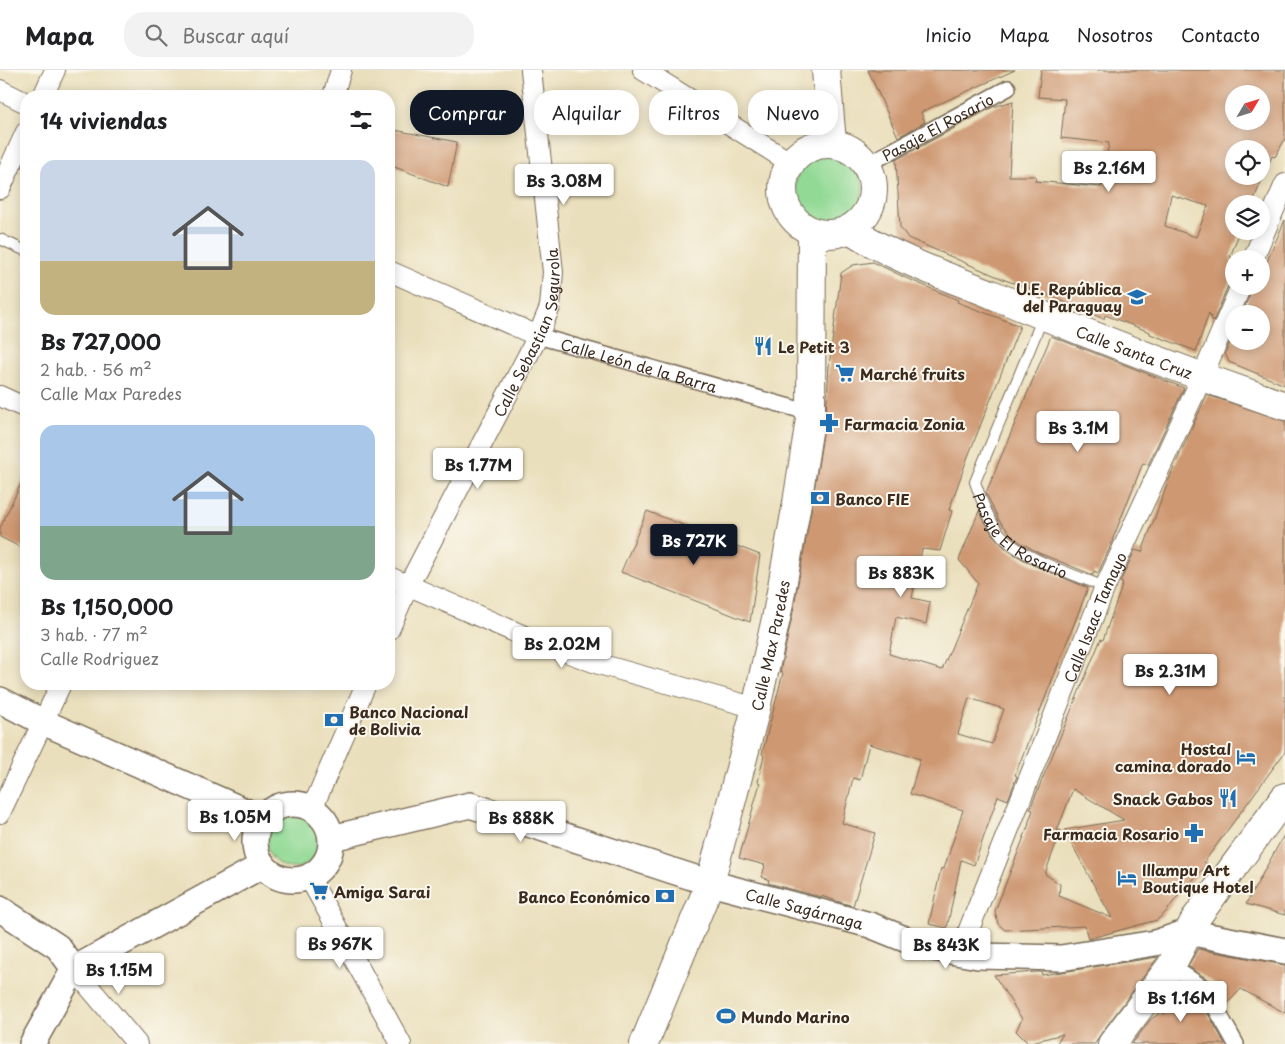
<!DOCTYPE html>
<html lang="es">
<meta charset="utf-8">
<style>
body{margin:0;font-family:"Playpen Sans",sans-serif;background:#f2f2f2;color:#202124;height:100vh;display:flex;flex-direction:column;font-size:19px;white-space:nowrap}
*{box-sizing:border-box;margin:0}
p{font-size:16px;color:#757577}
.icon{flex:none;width:28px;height:28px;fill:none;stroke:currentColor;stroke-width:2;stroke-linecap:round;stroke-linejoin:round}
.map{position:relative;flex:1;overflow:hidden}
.side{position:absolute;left:20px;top:20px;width:375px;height:600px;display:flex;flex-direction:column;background:#fff;border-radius:20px;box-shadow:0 2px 12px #0003}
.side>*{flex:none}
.top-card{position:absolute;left:410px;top:20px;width:475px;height:45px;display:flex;gap:10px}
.needle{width:32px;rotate:52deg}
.buttons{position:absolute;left:1225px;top:15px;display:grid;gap:10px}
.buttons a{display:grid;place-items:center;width:45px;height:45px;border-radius:50%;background:#fff;box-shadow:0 2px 12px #0003;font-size:25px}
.price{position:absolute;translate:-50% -42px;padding:0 11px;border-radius:5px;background:#fff;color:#222;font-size:16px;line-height:32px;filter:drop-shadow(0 1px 2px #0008)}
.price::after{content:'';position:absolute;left:50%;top:30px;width:15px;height:11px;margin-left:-8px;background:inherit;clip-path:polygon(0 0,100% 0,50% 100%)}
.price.selected{background:#111827;color:#fff}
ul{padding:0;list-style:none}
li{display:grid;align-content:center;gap:10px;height:265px;padding:0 20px}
li span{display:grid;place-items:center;height:155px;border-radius:15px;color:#555}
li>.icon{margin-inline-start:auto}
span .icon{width:90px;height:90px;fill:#fffc;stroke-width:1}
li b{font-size:21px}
h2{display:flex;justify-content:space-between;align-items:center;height:60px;padding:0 20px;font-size:21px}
.tag{padding:0 18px;border-radius:20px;background:#fff;box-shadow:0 2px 12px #0003;font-size:18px;line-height:45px}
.tag.selected{background:#111827;color:#fff}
header{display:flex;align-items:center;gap:30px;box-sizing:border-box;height:70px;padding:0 25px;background:#fff;border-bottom:1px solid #e0e0e0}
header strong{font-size:24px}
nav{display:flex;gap:28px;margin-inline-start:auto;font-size:18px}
.search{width:350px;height:45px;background:#f2f2f2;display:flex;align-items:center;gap:12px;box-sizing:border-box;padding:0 18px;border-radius:20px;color:#757577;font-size:19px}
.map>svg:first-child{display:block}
.green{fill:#91d994;stroke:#668259}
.building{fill:#ce9872;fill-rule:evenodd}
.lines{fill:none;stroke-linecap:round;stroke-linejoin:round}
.service-casing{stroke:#786955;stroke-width:12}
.pedestrian-casing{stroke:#786955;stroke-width:18}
.minor-casing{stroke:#786955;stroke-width:22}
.tertiary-casing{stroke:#786955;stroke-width:28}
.secondary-casing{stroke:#786955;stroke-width:30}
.service{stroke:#fff;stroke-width:10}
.pedestrian{stroke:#fff;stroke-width:15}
.minor{stroke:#fff;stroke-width:20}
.tertiary{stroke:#fff;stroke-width:25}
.secondary{stroke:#fff;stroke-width:28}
.labels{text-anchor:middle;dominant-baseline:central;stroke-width:4;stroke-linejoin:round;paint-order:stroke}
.street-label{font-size:15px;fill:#3b2a1e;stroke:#fbf7ec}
.poi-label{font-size:15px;font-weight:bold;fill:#3b2a1e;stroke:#fbf7ec;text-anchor:start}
</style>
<header>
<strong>Mapa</strong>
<div class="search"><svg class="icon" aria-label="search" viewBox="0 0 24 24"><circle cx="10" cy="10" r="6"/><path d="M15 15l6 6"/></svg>Buscar aquí</div>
<nav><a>Inicio</a><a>Mapa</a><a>Nosotros</a><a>Contacto</a></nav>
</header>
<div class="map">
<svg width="1285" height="974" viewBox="0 0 1285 974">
<rect width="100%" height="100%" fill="#fbf7ec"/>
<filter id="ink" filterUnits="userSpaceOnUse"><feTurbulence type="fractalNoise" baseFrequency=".02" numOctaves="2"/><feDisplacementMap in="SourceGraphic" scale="10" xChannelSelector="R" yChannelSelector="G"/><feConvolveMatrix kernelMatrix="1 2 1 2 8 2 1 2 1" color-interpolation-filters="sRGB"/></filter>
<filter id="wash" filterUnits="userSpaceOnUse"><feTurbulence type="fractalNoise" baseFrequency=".0096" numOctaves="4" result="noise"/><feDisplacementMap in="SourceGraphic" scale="20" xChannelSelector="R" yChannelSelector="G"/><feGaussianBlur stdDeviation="1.12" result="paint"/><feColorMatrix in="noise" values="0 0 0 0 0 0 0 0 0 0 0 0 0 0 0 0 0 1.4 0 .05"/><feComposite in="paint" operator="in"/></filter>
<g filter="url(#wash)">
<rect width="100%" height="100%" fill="#eadfbc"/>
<!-- green -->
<path class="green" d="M795 119a34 34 0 1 1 68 0a34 34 0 1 1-68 0Z
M266 771a27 27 0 1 1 54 0a27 27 0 1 1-54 0Z"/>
<g id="blocks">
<!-- building -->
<path class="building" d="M868,0H1015L921,42L925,52L898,67Z
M1041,0H1285V69L1275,87L1272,86L1252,134H1234V161H1240L1230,187L1232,188L1231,192L1234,193V207L1230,211L1213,252L1209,243L1196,281L1150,264V262L1105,245L1104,249L1046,224L1005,210L908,168L900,157L896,90L993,37L1013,31L1009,106H1036L1035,111L1101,117L1109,73L1061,68L1065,29L1038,27ZM1234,24H1261V51H1234ZM1234,79H1261V106H1234ZM1171,125L1208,136L1196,167L1165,156Z
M389,59L457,72L448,117L389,95Z
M1285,150V315L1229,292L1225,283L1234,263V271H1261V244H1242L1253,216H1261V205Z
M873,192L906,208L958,230L957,232L1020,256L967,389L949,440L952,441L940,481L922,479L912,528L930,532L926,554L896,547L889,584L942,600L978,513L959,490L979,441L992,464L1007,480L1033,495L1088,518L1015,705L1017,706L1008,730L998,726L974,795L961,790L947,858L929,854L941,798L944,799L963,740L910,724L920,689L869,674L860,710L853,708L842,753L875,763L853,836L821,826V827L768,813L769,810L762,807L765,795L739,788L760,713L758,712L764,685L762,684L783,603L780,602L792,547L812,435L826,345L829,296L841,203L853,195ZM969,628L1004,639L992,674L958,664Z
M1051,266L1184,318L1148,395L1143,393L1112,471H1113L1098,503L1094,501L1093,505L1039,483L1015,469L999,450L986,423Z
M1207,325L1285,351V682L1204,792L1208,794L1187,816L1186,815L1166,842L1157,850L1088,869L1085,856L1005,860L998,854L995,841L1029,754H1028L1033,740L1030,739L1101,569L1103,570L1123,513L1120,512L1135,480L1142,482L1171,404ZM1073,719L1124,750L1064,760L1112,848L1059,826L1060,814L1045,804L1061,760L1057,761Z
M26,403V480L0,467V458Z
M647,441L760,485L750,552L621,502Z
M1285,763V845L1246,834Z
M1198,879L1285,895V943L1241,919L1225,936L1214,916H1218L1188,896Z
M1158,887L1100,965L1095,974H1056L1063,964L1028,973L1016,961L1022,949L994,905L1036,902H1041L1042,905Z
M1182,916L1198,926L1225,974H1132L1151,949L1163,941L1164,944L1167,932Z"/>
</g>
</g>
<g filter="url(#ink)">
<use href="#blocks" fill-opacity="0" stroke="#786955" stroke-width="1"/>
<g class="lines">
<!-- service casing -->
<g class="service-casing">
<g id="service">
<path d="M0,169L26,181"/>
<path id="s1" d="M1043,247L975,412C981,429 989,452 1002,466C1023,489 1075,505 1105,517"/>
</g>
</g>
<!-- pedestrian casing -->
<g class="pedestrian-casing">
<g id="pedestrian">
<path id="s2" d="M866,95L1008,18"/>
<path id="s3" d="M538,266L811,343"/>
<path d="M1171,896L1205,919L1236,974"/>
</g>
</g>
<!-- minor casing -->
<g class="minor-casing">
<g id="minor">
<path d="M643,0L791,93"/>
<path d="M0,20L26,33"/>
<path d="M43,26L55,0"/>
<path d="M333,26L341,0"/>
<path d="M0,119L26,62"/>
<path d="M1253,189L1285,114"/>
<path d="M389,201L538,266"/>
<path d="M0,326L26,338"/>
<path d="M389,507L531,569L599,594L756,638"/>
<path id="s4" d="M389,560L408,516L538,266L550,237L553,202L531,0"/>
<path d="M312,739L366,614"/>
<path d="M0,743L61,614"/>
<path d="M309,807L401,974"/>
<path id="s5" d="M960,882L1105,517L1202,307L1241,216"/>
<path d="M74,899L137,974"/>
</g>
</g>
<!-- tertiary casing -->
<g class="tertiary-casing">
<g id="tertiary">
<path d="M0,630L43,652L263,749"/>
<circle cx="293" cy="772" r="38"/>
<path id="s6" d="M332,768L470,735L710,813L870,855L922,876L978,886L1061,888L1155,873L1188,862L1285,881"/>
<path d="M0,839L58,877L74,899"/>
<path d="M32,974L74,899L263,795"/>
</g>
</g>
<!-- secondary casing -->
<g class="secondary-casing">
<g id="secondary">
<path d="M826,0L832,74"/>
<circle cx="828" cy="119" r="45"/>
<path id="s7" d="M850,159C893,188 943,205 991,224C1088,265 1186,302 1285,336"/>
<path id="s8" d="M644,974L710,813L756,638L777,544L797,433L811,343L812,162"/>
<path d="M1112,974L1171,896L1196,848L1285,727"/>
</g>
</g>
<!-- service -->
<use href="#service" class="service"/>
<!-- pedestrian -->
<use href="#pedestrian" class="pedestrian"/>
<!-- minor -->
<use href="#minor" class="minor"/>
<!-- tertiary -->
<use href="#tertiary" class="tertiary"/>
<!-- secondary -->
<use href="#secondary" class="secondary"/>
</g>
</g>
<!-- icons -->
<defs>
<g id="school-bare" transform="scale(1.5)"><path d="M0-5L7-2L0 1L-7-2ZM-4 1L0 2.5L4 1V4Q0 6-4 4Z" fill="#1f6fb2" stroke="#fbf7ec" stroke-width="2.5" paint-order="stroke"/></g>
<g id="restaurant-bare" transform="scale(1.5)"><path d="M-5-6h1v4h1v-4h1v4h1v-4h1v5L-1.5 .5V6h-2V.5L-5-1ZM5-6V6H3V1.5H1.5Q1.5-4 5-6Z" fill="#1f6fb2" stroke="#fbf7ec" stroke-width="2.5" paint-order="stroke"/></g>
<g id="supermarket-bare" transform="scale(1.5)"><path d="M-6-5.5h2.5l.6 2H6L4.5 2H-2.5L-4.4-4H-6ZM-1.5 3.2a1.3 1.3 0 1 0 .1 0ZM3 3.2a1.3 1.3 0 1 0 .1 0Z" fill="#1f6fb2" stroke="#fbf7ec" stroke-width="2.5" paint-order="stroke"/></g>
<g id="pharmacy-bare" transform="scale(1.5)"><path d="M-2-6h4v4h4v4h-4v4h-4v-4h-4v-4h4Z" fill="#1f6fb2" stroke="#fbf7ec" stroke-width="2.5" paint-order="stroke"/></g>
<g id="bank-bare" transform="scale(1.5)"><path d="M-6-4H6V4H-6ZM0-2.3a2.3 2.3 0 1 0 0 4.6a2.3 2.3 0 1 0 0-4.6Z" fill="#1f6fb2" stroke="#fbf7ec" stroke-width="2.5" paint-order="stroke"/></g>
<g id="hotel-bare" transform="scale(1.5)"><path d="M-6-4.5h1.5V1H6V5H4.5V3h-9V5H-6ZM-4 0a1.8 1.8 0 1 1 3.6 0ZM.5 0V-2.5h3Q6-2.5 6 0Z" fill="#1f6fb2" stroke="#fbf7ec" stroke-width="2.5" paint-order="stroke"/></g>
<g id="stadium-bare" transform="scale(1.5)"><path d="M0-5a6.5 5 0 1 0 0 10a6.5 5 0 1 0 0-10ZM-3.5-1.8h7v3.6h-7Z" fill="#1f6fb2" stroke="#fbf7ec" stroke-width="2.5" paint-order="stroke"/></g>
</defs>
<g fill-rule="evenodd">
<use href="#school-bare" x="1137" y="227"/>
<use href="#restaurant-bare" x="763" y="276"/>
<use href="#supermarket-bare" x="845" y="303"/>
<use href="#pharmacy-bare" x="829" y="353"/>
<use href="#bank-bare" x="820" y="428"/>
<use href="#bank-bare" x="334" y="650"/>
<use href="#hotel-bare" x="1246" y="687"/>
<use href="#restaurant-bare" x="1228" y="728"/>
<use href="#pharmacy-bare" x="1194" y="763"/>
<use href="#hotel-bare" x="1127" y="808"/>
<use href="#supermarket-bare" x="319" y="821"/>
<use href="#bank-bare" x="665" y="826"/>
<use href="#stadium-bare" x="726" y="946"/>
</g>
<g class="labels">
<!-- street labels -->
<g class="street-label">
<text stroke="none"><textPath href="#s2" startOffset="81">Pasaje El Rosario</textPath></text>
<text stroke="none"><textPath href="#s4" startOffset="330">Calle Sebastian Segurola</textPath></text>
<text stroke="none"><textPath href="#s7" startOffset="310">Calle Santa Cruz</textPath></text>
<text stroke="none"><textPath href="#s3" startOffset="105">Calle León de la Barra</textPath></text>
<text stroke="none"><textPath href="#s1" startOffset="252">Pasaje El Rosario</textPath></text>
<text stroke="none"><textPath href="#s5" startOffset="361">Calle Isaac Tamayo</textPath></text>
<text stroke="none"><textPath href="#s8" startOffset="419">Calle Max Paredes</textPath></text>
<text stroke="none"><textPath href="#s6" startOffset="492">Calle Sagárnaga</textPath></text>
</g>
<!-- poi labels -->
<g class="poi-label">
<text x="1122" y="218" text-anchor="end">U.E. República<tspan x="1122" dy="17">del Paraguay</tspan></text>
<text x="778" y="276">Le Petit 3</text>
<text x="860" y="303">Marché fruits</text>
<text x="844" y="353">Farmacia Zonia</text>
<text x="835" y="428">Banco FIE</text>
<text x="349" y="641">Banco Nacional<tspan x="349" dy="17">de Bolivia</tspan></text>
<text x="1231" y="678" text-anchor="end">Hostal<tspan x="1231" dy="17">camina dorado</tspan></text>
<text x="1213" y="728" text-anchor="end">Snack Gabos</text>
<text x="1179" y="763" text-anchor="end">Farmacia Rosario</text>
<text x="1142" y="799">Illampu Art<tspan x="1142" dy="17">Boutique Hotel</tspan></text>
<text x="334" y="821">Amiga Sarai</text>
<text x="650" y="826" text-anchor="end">Banco Económico</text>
<text x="741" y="946">Mundo Marino</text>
</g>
</g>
</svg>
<div class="buttons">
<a><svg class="needle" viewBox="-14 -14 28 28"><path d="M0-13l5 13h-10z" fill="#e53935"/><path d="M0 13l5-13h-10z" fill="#757577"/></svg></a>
<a><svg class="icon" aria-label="locate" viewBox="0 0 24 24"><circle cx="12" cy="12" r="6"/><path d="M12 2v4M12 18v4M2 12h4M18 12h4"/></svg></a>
<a><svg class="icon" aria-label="layers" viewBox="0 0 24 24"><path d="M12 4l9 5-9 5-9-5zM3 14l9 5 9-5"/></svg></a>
<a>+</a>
<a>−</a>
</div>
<b class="price" style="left:1109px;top:123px">Bs 2.16M</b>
<b class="price" style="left:564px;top:136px">Bs 3.08M</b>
<b class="price" style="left:1078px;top:383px">Bs 3.1M</b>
<b class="price" style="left:478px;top:420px">Bs 1.77M</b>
<b class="price selected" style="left:694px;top:496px">Bs 727K</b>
<b class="price" style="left:901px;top:528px">Bs 883K</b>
<b class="price" style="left:562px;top:599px">Bs 2.02M</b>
<b class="price" style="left:1170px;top:626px">Bs 2.31M</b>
<b class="price" style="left:235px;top:772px">Bs 1.05M</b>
<b class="price" style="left:521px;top:773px">Bs 888K</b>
<b class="price" style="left:340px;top:899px">Bs 967K</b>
<b class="price" style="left:946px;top:900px">Bs 843K</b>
<b class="price" style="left:119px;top:925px">Bs 1.15M</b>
<b class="price" style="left:1181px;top:953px">Bs 1.16M</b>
<div class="top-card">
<a class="tag selected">Comprar</a>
<a class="tag">Alquilar</a>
<a class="tag">Filtros</a>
<a class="tag">Nuevo</a>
</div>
<section class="side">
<h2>14 viviendas<svg class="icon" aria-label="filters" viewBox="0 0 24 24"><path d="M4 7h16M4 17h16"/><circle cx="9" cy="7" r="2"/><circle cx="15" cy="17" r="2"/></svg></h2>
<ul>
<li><span style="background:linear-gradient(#c9d6e8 65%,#c2b280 0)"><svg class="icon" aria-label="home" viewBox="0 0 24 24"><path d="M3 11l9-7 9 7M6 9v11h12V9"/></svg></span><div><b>Bs 727,000</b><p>2 hab. · 56 m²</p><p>Calle Max Paredes</p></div></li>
<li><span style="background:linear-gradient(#a9c7e8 65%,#7fa58c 0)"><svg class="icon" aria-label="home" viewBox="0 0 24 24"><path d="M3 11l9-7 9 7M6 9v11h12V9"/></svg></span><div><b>Bs 1,150,000</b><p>3 hab. · 77 m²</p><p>Calle Rodriguez</p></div></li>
</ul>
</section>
</div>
